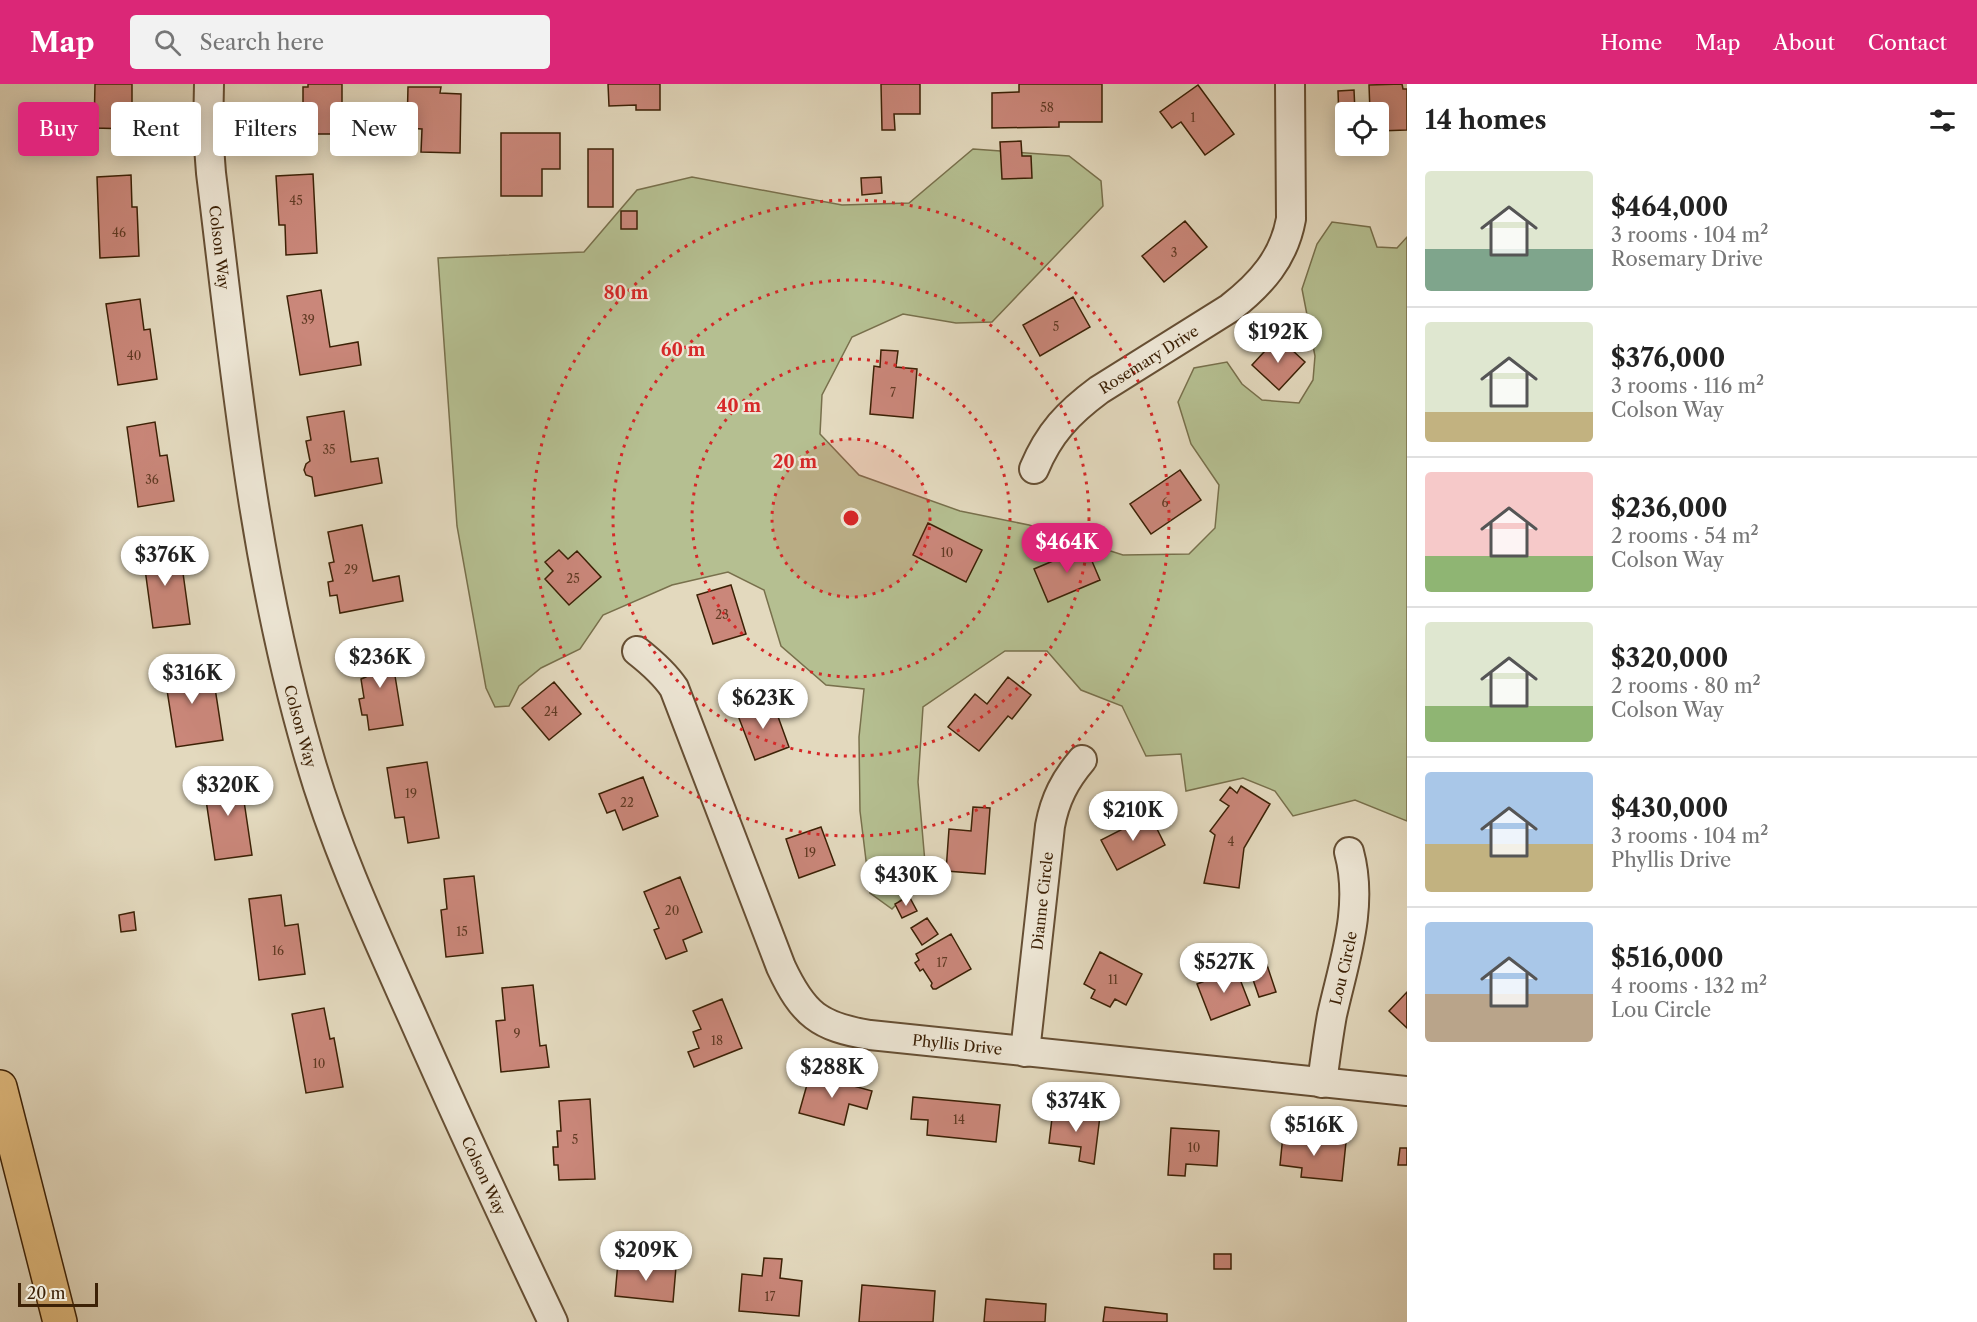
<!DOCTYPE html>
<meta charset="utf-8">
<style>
body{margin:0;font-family:"Libre Caslon Text",serif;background:#f2f2f2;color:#222;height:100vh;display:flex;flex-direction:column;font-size:22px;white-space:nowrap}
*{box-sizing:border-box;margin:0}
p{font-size:20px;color:#767676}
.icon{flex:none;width:33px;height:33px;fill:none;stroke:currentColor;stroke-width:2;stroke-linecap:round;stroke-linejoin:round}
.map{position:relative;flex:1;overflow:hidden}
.details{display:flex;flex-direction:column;background:#fff;width:570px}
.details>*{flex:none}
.banner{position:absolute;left:18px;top:18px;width:570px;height:54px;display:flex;gap:12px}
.controls{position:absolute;left:1335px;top:18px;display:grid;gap:12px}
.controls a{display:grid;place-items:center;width:54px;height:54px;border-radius:6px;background:#fff;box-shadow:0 3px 15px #0003;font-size:30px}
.scale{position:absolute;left:18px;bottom:15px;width:80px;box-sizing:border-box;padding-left:6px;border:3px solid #3c2106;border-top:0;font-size:16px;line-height:21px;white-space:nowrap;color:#3c2106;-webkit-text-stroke:4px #ede6d5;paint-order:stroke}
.price{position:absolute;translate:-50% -51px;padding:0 14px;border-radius:21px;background:#fff;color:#222;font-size:20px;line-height:39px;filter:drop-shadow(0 2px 3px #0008)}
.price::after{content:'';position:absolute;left:50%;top:36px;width:18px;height:14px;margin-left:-9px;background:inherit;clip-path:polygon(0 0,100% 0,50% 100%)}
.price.active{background:#db2777;color:#fff}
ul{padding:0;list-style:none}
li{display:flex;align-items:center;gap:18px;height:150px;padding:0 18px}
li+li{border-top:2px solid #e0e0e0}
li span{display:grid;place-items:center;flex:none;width:168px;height:120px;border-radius:6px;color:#555}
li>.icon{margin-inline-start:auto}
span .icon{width:72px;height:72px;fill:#fffc;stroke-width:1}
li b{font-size:26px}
h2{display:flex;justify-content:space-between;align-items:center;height:72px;padding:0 18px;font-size:26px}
.chip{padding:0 21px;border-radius:6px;background:#fff;box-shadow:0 3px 15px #0003;font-size:21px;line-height:54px}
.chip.active{background:#db2777;color:#fff}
header{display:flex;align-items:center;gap:36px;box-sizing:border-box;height:84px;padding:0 30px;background:#db2777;color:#fff}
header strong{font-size:28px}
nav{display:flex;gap:33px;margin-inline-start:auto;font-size:21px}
.search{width:420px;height:54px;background:#f2f2f2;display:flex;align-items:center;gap:15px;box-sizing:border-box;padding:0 21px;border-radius:6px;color:#767676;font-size:22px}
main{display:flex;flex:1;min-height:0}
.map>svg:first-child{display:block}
.green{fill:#b5bf91;stroke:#78704c;stroke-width:1.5}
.building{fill:#ca877a;stroke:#3c2106;stroke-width:1.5}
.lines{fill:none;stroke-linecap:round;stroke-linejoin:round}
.street-casing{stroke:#664f34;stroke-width:32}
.highway-casing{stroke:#3c2106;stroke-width:36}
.street{stroke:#ede6d5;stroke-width:28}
.highway{stroke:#e2bc7f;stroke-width:33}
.ring{fill:none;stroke:#d62828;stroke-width:3;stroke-dasharray:3 6}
.labels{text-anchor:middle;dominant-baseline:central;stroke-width:4.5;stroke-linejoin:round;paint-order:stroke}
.number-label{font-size:12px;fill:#603a23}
.street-label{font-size:15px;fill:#3c2106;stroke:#ede6d5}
.centre{fill:#d62828;stroke:#ede6d5;stroke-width:3}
.ring-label{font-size:18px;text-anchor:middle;font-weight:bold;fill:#d62828;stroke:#ede6d5;stroke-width:4.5;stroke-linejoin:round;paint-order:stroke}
</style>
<header>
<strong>Map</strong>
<div class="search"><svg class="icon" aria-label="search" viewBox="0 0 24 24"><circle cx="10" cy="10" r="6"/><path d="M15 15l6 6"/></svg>Search here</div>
<nav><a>Home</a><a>Map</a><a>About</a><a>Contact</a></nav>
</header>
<main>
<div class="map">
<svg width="1407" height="1238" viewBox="0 0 1407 1238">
<rect width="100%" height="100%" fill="#e3d9be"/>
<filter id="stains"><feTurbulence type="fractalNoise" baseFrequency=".00333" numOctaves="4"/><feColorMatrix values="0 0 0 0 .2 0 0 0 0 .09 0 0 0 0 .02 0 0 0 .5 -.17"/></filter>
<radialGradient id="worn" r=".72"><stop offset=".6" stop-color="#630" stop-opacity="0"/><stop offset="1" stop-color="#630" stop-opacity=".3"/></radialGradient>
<!-- green -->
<path class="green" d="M973,65L1069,72L1101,97L1103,122L992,238L956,239L903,230L852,253L822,311L820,350L859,391L960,427L1029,441L1123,471L1189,470L1215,444L1219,401L1191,360L1178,318L1194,284L1227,278L1242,300L1262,316L1299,319L1313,296L1315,272L1302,205L1317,160L1332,138L1370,143L1377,163L1397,164L1407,153V737L1355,716L1293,732L1275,707L1243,694L1186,707L1181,670L1146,672L1122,622L1081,606L1047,567H1005L923,623L918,698L926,790L892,825L870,809L860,727L859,653L864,605L826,601L781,562L764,506L728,488L672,501L603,531L580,565L541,584L519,602L509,622L495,623L486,604L457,442L438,174L584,168L637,106L692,93L842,121L909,119Z"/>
<!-- building -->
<path class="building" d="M95,0H132V45L94,44Z
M308,0H342V32H354V50H302V33H297V19H303V3H308Z
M608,0H660V26H636V21L609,22Z
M881,0H920V30H894L895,46H882Z
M1019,0H1102V38H1059V43L992,44V9L1019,8Z
M1402,0L1403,5H1407V46L1378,47V28H1370L1369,1Z
M1198,1L1234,50L1205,71L1181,38L1172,44L1160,28Z
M408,3H441L440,9L461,10L460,69L421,68L422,45L407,44Z
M1354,6L1355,28H1346V36H1339L1338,7Z
M501,49H560V85H542V112H501Z
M1021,57L1022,72H1031L1032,94L1002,95L1000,58Z
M588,65H613V123H588Z
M313,90L317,169L286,171L285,141H279L276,92Z
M131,91L132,123H137L139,172L100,174L97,93Z
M881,93L882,109L862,111L861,94Z
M621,127H637V145H621Z
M1185,137L1207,163L1164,198L1142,172Z
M321,206L330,263L358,258L361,281L300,291L287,212Z
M1073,213L1090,243L1040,272L1023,241Z
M140,215L144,246L150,245L157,295L118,301L106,220Z
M1278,253L1305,278L1279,306L1252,281Z
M881,266L898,267L896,283L917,285L913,334L870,330L874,282L880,283Z
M344,327L351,378L378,374L382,399L315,412L312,393L306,391L304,386L306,380L310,377L306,357L311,356L307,333Z
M155,338L160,372L167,371L174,417L138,423L127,343Z
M1180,386L1201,416L1151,450L1130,420Z
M928,439L982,466L966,498L913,471Z
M362,441L373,497L399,492L403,517L340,529L337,511L330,512L328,498L333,497L329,479L334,478L328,448Z
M172,459L177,490L183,489L190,540L153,544L142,463Z
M1086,463L1100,496L1048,518L1034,485Z
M559,466L568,475L577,467L601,493L569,521L545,495L553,487L545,478Z
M731,501L746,550L713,560L697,511Z
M390,561L403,641L369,646L367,631H362L359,615L364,614L361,595L366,593L362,565Z
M199,576L204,606L215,604L223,656L176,663L163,581Z
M1008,593L1031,611L1012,635L1008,632L979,667L948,643L975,610L987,620Z
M554,598L581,630L549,656L522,624Z
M772,616L789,663L755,676L737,629Z
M427,678L439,754L408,759L404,733L395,734L387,684Z
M240,690L252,771L215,776L203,696Z
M643,693L658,732L623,746L615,726L607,729L599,710Z
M1241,702L1270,720L1244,764L1239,804L1204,799L1215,751L1210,747L1229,722L1220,716L1230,703L1237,709Z
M973,723L990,724L985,790L946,787L949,745L971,747Z
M1150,731L1165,761L1117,786L1101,756Z
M821,743L835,781L799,794L786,755Z
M474,792L483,869L446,873L441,826L447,825L444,795Z
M680,793L702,848L683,856L687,867L666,875L654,846L659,844L644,808Z
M281,811L285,842L298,840L305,890L259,896L249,815Z
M909,812L917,827L902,834L895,820Z
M134,828L136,846L121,848L119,831Z
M927,834L938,850L922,861L911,844Z
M951,850L971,885L936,905H933L931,902L932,899L923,885L920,887L915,879L919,876L916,870Z
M1100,868L1142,890L1126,921L1115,915L1110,923L1091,914L1095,906L1084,900Z
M1267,881L1276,908L1259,913L1250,887Z
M1236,885L1250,921L1211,936L1197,900Z
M533,901L540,962L546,961L549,983L501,988L496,937L505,936L502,904Z
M1407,908V944L1389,927Z
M722,915L742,964L694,983L688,968L699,964L693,948L701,945L693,927Z
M324,924L330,955L334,954L343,1003L306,1009L292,930Z
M810,990L872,1007L867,1025L849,1020L844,1041L799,1029Z
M913,1013L1000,1021L996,1058L927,1051L928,1036L911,1035Z
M590,1015L595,1095L559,1096L558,1081H554L553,1063H558L557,1047H561L559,1017Z
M1053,1026L1100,1032L1094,1080L1079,1077L1081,1063L1049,1059Z
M1171,1044L1219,1047L1217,1082L1186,1080L1185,1092L1168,1091Z
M1283,1051L1346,1058L1342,1097L1301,1093L1302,1084L1280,1081Z
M1400,1064H1407V1081H1398Z
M1214,1170H1231V1185H1214Z
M764,1174L782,1175L780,1194L802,1197L799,1232L739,1227L742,1190L762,1192Z
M618,1178L676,1183L673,1218L615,1212Z
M862,1201L935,1207L933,1238H859Z
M986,1215L1046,1220L1045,1238H984Z
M1105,1223L1167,1230V1238H1103Z"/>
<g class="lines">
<!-- street casing -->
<g class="street-casing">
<g id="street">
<path id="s1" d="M209,0L208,49L211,89C235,284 253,480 308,669C334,761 374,847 413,934C458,1036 505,1137 553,1238"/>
<path id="s2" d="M1034,385C1049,349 1068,329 1099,306L1230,224C1261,200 1284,174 1291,135L1290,0"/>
<path id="s3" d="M637,567C651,578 664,589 674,604L781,883C803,930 819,943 870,951L1407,1007"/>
<path id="s4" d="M1025,968L1050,742C1055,715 1065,696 1082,676"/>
<path id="s5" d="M1322,999C1325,976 1328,953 1332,931C1344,877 1364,823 1349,768"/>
</g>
</g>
<!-- highway casing -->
<g class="highway-casing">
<path id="highway" d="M0,1003L60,1238"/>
</g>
<!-- street -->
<use href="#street" class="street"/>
<!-- highway -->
<use href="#highway" class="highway"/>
</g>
<!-- distance rings -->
<circle cx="851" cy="434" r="79" fill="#d62828" fill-opacity=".12"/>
<g class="ring">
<circle cx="851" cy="434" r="79"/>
<circle cx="851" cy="434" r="159"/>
<circle cx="851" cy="434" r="238"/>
<circle cx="851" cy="434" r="318"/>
</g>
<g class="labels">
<!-- number labels -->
<g class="number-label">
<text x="1047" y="23">58</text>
<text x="1193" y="33">1</text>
<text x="296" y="116">45</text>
<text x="119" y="148">46</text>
<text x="1174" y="168">3</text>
<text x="308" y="235">39</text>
<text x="1056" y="242">5</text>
<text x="134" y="271">40</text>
<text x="893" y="308">7</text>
<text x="329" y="365">35</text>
<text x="152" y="395">36</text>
<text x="1165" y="418">6</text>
<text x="947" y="468">10</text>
<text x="351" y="485">29</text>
<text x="573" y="494">25</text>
<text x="722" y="530">23</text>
<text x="551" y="627">24</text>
<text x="411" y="709">19</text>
<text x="627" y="718">22</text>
<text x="1231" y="757">4</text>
<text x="810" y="768">19</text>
<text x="672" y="826">20</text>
<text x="462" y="847">15</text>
<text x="278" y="866">16</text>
<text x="942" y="878">17</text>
<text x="1113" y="895">11</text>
<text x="517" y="949">9</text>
<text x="717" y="956">18</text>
<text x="319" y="979">10</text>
<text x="959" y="1035">14</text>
<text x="575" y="1055">5</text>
<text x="1194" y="1063">10</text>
<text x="770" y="1212">17</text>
</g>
<!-- street labels -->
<g class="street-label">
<text stroke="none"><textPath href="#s1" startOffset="164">Colson Way</textPath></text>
<text stroke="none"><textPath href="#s2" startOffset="162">Rosemary Drive</textPath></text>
<text stroke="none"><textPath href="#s1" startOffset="650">Colson Way</textPath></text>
<text stroke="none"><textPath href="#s4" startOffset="152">Dianne Circle</textPath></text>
<text stroke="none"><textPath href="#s5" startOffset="117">Lou Circle</textPath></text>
<text stroke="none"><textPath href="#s3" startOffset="558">Phyllis Drive</textPath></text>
<text stroke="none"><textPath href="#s1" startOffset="1136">Colson Way</textPath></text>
</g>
</g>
<circle cx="851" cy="434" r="9" class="centre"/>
<g class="ring-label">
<text x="626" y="215">80 m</text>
<text x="683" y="272">60 m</text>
<text x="739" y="328">40 m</text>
<text x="795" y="384">20 m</text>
</g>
<rect width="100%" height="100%" filter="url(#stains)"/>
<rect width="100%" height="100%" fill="url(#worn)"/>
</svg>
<div class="controls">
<a><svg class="icon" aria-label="locate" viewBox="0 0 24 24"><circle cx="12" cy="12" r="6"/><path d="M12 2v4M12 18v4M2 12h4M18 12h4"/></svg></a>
</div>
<div class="scale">20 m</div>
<b class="price" style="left:1278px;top:280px">$192K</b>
<b class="price active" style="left:1067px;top:490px">$464K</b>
<b class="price" style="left:165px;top:503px">$376K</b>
<b class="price" style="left:380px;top:605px">$236K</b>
<b class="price" style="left:192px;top:621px">$316K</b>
<b class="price" style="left:763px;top:646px">$623K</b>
<b class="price" style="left:228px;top:733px">$320K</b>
<b class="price" style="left:1133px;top:758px">$210K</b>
<b class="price" style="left:906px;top:823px">$430K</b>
<b class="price" style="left:1224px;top:910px">$527K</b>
<b class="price" style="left:832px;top:1015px">$288K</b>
<b class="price" style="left:1076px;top:1049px">$374K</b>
<b class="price" style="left:1314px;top:1073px">$516K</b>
<b class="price" style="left:646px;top:1198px">$209K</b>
<div class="banner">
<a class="chip active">Buy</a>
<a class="chip">Rent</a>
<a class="chip">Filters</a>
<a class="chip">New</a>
</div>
</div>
<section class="details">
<h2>14 homes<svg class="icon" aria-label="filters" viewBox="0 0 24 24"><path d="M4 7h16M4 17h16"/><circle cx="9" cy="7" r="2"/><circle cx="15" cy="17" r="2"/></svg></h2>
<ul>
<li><span style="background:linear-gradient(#dfe7d0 65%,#7fa58c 0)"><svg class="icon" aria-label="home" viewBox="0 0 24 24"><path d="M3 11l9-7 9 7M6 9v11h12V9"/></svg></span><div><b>$464,000</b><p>3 rooms · 104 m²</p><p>Rosemary Drive</p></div></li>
<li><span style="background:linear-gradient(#dfe7d0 75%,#c2b280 0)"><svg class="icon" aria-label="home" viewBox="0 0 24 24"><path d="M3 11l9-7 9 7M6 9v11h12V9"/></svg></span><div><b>$376,000</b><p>3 rooms · 116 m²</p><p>Colson Way</p></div></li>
<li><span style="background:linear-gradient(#f6c9c9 70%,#8fb573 0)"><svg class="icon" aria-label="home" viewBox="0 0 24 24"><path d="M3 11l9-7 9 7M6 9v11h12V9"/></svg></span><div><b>$236,000</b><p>2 rooms · 54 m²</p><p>Colson Way</p></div></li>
<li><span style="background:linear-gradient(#dfe7d0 70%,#8fb573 0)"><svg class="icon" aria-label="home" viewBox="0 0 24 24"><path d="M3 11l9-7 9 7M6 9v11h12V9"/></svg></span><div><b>$320,000</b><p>2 rooms · 80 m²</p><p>Colson Way</p></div></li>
<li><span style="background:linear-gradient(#a9c7e8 60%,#c2b280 0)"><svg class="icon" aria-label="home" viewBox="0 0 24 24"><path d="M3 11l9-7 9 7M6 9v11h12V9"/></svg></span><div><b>$430,000</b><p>3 rooms · 104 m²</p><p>Phyllis Drive</p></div></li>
<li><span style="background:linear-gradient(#a9c7e8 60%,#b9a48a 0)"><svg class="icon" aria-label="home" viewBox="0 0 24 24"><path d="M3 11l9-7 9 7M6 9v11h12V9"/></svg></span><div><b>$516,000</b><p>4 rooms · 132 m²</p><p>Lou Circle</p></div></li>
</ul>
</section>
</main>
